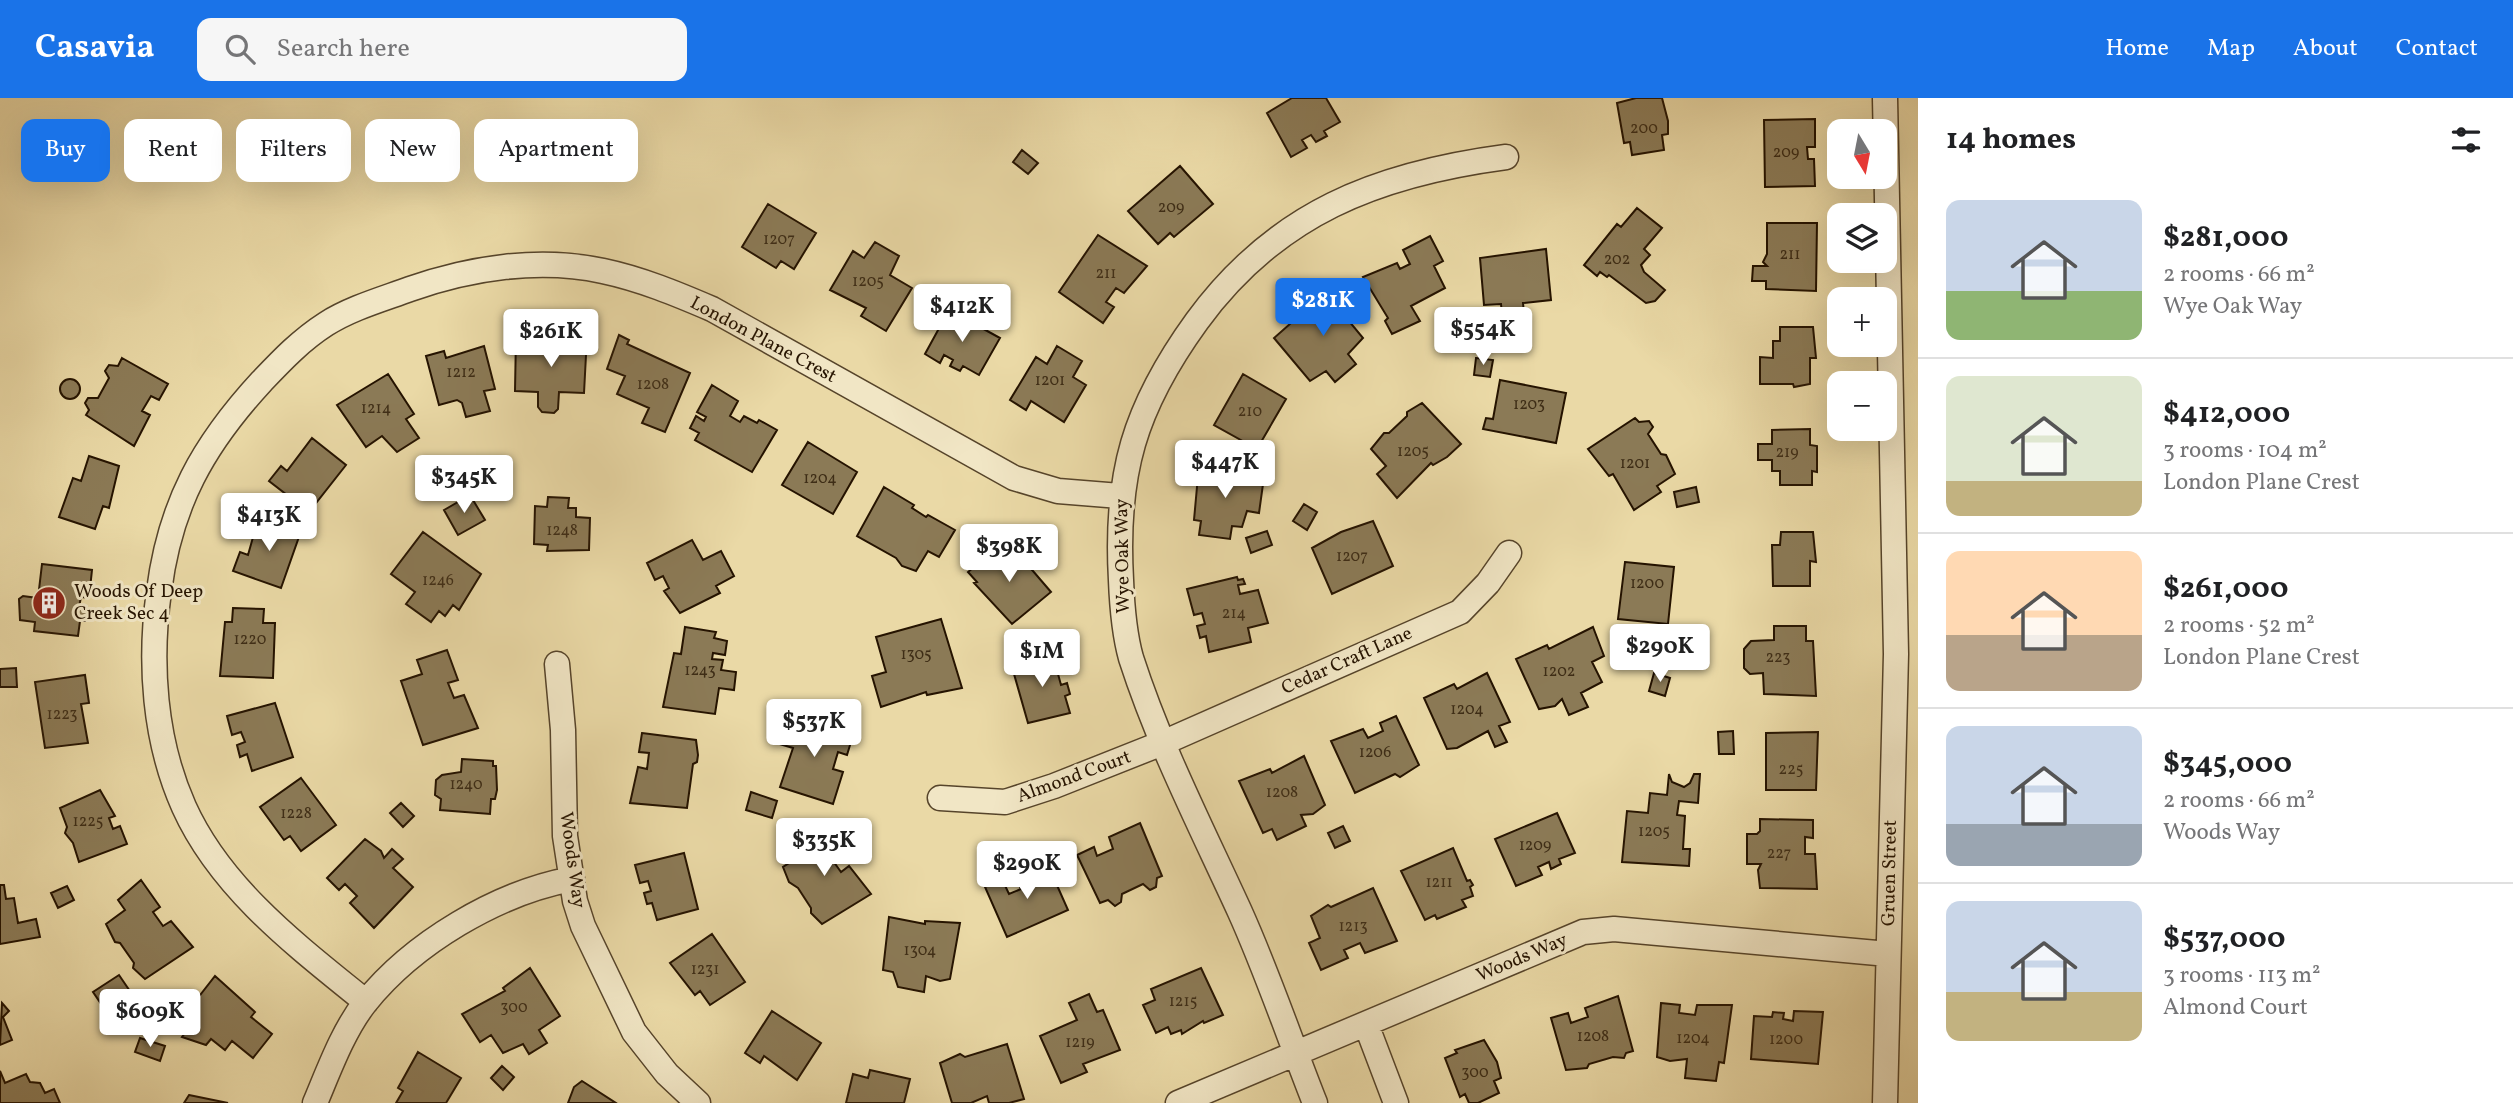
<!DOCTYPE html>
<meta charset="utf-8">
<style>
body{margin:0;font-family:Vollkorn,serif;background:#f6f6f6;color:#202124;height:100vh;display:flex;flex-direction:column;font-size:26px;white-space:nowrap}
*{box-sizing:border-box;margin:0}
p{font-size:23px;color:#757577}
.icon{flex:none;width:38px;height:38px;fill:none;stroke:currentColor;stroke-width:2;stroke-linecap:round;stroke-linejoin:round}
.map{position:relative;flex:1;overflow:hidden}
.drawer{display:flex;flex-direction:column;background:#fff;width:595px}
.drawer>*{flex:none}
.banner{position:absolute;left:21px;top:21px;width:665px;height:63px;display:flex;gap:14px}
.needle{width:46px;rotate:170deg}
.fabs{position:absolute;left:1827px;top:21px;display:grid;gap:14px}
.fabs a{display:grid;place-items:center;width:70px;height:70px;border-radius:14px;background:#fff;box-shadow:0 7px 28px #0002;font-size:35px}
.price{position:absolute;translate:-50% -60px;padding:0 16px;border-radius:7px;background:#fff;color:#222;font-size:23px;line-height:46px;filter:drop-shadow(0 2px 4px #0008)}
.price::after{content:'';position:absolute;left:50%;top:42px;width:21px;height:16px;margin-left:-10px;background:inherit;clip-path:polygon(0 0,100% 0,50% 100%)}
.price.on{background:#1a73e8;color:#fff}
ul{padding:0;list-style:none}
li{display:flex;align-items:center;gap:21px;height:175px;padding:0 28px}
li+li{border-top:2px solid #e0e0e0}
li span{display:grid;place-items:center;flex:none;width:196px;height:140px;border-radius:14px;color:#555}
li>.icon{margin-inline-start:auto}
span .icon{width:84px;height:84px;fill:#fffc;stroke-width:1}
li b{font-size:30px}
h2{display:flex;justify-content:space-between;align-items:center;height:84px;padding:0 28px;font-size:30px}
.pill{padding:0 24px;border-radius:14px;background:#fff;box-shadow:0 7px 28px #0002;font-size:24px;line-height:63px}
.pill.on{background:#1a73e8;color:#fff}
header{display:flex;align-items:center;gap:42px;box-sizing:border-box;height:98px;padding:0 35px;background:#1a73e8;color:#fff}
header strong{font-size:33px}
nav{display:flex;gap:38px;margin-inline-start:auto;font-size:24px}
.search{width:490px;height:63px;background:#f6f6f6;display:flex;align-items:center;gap:18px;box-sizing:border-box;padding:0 24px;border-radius:14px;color:#757577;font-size:26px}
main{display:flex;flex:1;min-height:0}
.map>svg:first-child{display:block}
.building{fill:#8b7a56;stroke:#251300;stroke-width:2}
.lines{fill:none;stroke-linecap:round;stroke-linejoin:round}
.minor-casing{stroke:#56442a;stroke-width:27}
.minor{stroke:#f1e6c5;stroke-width:24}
.labels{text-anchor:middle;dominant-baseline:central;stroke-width:6;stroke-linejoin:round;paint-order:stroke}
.number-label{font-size:16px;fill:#3e2d16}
.street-label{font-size:19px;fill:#251300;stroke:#f1e6c5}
.poi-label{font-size:19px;fill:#251300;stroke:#f1e6c5;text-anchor:start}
</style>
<header>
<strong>Casavia</strong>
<div class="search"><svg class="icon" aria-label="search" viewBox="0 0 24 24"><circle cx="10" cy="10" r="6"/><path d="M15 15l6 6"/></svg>Search here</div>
<nav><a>Home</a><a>Map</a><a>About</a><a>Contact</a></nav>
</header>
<main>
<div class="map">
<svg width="1918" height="1005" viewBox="0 0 1918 1005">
<rect width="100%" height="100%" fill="#ead9a6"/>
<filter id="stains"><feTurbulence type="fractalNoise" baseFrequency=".00286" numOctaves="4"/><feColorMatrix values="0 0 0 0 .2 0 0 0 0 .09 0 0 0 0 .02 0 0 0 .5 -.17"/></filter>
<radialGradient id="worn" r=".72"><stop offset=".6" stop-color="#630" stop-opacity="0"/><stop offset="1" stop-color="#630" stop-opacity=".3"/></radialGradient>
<!-- building -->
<path class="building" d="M1292,0H1326L1340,24L1324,33L1327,38L1316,44L1311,37L1302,42L1307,50L1291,59L1267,15Z
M1636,0H1662L1668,23V36L1662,37L1664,52L1632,57L1630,44L1624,45L1617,5Z
M1815,21V49H1807L1808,61H1814L1815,88L1765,89L1764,22Z
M1022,52L1038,65L1028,76L1013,64Z
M1180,68L1213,106L1174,139L1170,135L1158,146L1128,113Z
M768,106L816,135L794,171L781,163L776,170L742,149Z
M1637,110L1662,130L1644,151L1650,157L1641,167L1644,174L1665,192L1655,203L1646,205L1609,177L1607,179L1600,174L1597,178L1584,167L1617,126L1621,129Z
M1767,125H1817L1816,193L1766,191V183H1752L1753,168H1767L1763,164L1767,156Z
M1098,137L1147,168L1124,195L1116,190L1106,204L1114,209L1103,225L1059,194Z
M1430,138L1443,163L1434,168L1445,190L1411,208L1420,223L1392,236L1385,223L1388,220L1363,179L1397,165L1400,171L1410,166L1403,152Z
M875,144L899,158L890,177L912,190L886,233L861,218L866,210L830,192L853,153L864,160Z
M1546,151L1551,202L1523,205L1525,225L1503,227L1501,206L1484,207L1480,160Z
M1339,189L1359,213L1348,222L1363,240L1348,256L1356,266L1335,284L1326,273L1310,283L1274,240L1299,218L1303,223L1318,210L1316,208Z
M949,212L1000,240L979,277L963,268L960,273L950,268L953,262L944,257L940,265L925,256Z
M1780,229H1813L1816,260H1810V286L1794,289L1793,286H1760V259L1773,260V243H1780Z
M568,237L587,238L584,295L559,294L558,311L554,315L542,314L538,309V294L515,293L516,238L536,239L535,248L552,249L553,239Z
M619,237L629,242L627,246L690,275L665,334L642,325L649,310L617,296L625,278L607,271Z
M484,248L495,291L484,293L490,313L466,319L462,305L457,302L439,307L426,258L444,253L446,260Z
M1057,248L1082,263L1073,279L1086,287L1064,324L1031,303L1026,312L1010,302L1036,259L1047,266Z
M122,260L168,286L159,302L151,298L142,313L150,317L134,348L86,317L89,312L85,305L88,300H98L109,280L105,273L109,267L118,268Z
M1476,260L1493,262L1490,279L1474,277Z
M388,276L414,316L406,321L419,340L397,354L382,338L366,349L337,307Z
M1243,276L1286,301L1257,351L1214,327Z
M60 291a10 10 0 1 1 20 0a10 10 0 1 1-20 0Z
M1500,282L1566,295L1556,345L1483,331L1486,320L1493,321Z
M712,287L738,303L730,318L740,324L744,318L757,325L759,322L777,332L752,374L695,342L699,335L690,330L696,318L704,323L706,319L697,314Z
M1422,305L1461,346L1447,359L1433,367L1431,365L1397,400L1377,376L1386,368L1371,351L1384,335H1389L1407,318V314Z
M1635,320L1639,324L1649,323L1653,329L1648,336L1661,356L1666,357L1675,376L1657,388L1661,394L1634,412L1613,376L1609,378L1588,351Z
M1810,331V347L1817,348V374L1812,373V387H1780V373H1772V362H1758V346H1772V332Z
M312,340L346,367L309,414L269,383L281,368L287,373Z
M808,344L857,374L833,416L782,387Z
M89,358L119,368L109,410L103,408L95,431L59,419L73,380L81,383Z
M497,364L501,378L480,384L476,370Z
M1199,367L1264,379L1259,415L1247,413L1242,429L1232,428L1230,441L1199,437L1201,423L1194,422Z
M884,389L914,407L912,410L926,419L928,417L955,432L939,459L928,453L916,473L902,468L896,460L857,438Z
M1696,389L1699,404L1677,409L1674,394Z
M470,397L485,422L458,437L444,412Z
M548,399L569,400L568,410H576V419L590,420L589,452L547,453L548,447L534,446L535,408L547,409Z
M1304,406L1317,414L1307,432L1293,423Z
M259,418L301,433L281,490L233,473L240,454L248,457Z
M1373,423L1393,468L1332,496L1312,450L1341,434Z
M1267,433L1272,447L1251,455L1246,440Z
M423,434L481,476L459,512L453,507L445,518L439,513L431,524L406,506L415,494L391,476Z
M1781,434H1813L1816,464L1810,463V488H1773L1772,447H1780Z
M692,442L703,462L721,453L734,478L716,488L720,495L680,515L664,493L669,490L663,478L655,482L647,465Z
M1002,446L1014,461L1018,458L1033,473L1051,494L1012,526L974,485L977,484L968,474Z
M1625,464L1674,469L1668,526L1618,521Z
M42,466L92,472L89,500L81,499L79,509L87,510L85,523H80L78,538L34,533L35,524L20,522L19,501L23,498L38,500Z
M1237,479L1238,482L1243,481L1245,486L1238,487L1240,496L1258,492L1268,525L1248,530L1251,544L1209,554L1206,538L1200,540L1197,528L1205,526L1202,515L1194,517L1187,491Z
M233,510L264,511L263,525H275L273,580L220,578L225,524H232Z
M941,521L962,590L927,597L926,594L881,609L872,578L886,574L876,539Z
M1774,528H1806V543H1813L1816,598L1764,596L1763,575L1750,576L1744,570V551L1751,543L1774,542Z
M685,529L716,534L714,540L727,543L725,557L713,555L712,561L723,562L721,572L736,574L734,592L719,590L715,616L663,609L674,555L681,556Z
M1593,529L1604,558L1592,564L1602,584L1581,595L1588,609L1569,617L1562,601L1555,608L1539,611L1516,561L1547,547L1549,551Z
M447,552L458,582L448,585L454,600L464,597L478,630L423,647L401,583L422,576L417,562Z
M1061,556L1065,574L1058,576L1061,587L1067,585L1070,596L1065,598L1070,615L1028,625L1012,569Z
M16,570L17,589H0V571Z
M1487,575L1510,624L1499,628L1507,644L1495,649L1488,633L1457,650L1447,651L1424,600L1454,586L1457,591Z
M1654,575L1670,580L1665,598L1649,593Z
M85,577L89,605L81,606L88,645L45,650L35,584Z
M275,605L293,659L252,673L247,656L240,659L237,647L245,644L241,634L232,637L227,618Z
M1396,618L1419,667L1400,679L1395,676L1355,695L1331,643L1363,631L1368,640L1383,633L1380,625Z
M801,624L823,631L829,626L854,634L847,657L838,654L833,671L843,674L833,706L780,689L793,650L773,644L779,625L798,632Z
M1733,633L1734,656H1719L1718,634Z
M1818,634L1816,692H1766V635Z
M642,635L696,642L698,657L697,664L693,666L687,710L630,705L638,669L647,671L649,655L639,654Z
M1304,658L1325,707L1313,716L1301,717L1306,728L1277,742L1272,731L1263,735L1239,683L1270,671L1272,675Z
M462,661L493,663V668H496L497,692L495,701H491L490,716L440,712L441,701L435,697L436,682L442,677L461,674Z
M1669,676L1672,684L1684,689L1690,685L1694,676H1700L1698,705L1679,703L1677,717L1685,718L1683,751H1690L1689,768L1622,764L1627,713L1648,715L1650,695L1667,697Z
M301,680L336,727L301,753L290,738L284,742L260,709Z
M100,692L115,718L109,720L113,731L120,728L127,746L79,764L73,745L65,735L67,729L60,710Z
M751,694L777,703L772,720L746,712Z
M401,705L414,718L403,729L390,715Z
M1557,715L1575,755L1559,761L1561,766L1551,771L1549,764L1538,769L1542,777L1516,788L1495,741Z
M1760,721L1813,722V740L1805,739V756H1815L1817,791L1760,790L1758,772L1761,766H1747V736H1757L1760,733Z
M1140,725L1162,778L1157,780L1156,789L1150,792L1143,786L1122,796L1121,804L1115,808L1108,802L1100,805L1077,757L1094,749L1097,758L1113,751L1109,739Z
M1343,728L1350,743L1335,750L1328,735Z
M821,729L838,754L831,760L841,774L849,768L871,796L822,826L811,815V810L798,790L789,784L783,769L800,758L794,748Z
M365,741L381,753L384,760L392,751L403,761L393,770L413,789L374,830L350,805L357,798L345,786L339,792L327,780Z
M1453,750L1467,783L1470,782L1473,787L1470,789L1473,798L1462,802L1466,809L1437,821L1435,817L1425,822L1401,773Z
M684,755L698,811L657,822L652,805L647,806L644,795L651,793L648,783L640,785L635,767Z
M1048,767L1068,812L1007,839L985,789L1002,781L1009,796L1021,791L1017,783L1032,779L1030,775Z
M141,782L160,809L153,814L163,828L171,823L193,849L145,881L133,870L134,865L120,845L115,844L106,826L125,812L118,802Z
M0,787H4L6,801L14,800L18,825L36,821L40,839L0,846Z
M67,788L74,802L58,810L51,795Z
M1373,790L1397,843L1365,855L1360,845L1344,852L1348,860L1321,872L1309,845L1320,840L1311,818L1328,807L1331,809Z
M889,819L925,826V823L960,825L950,881L940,883L926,878L924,894L898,889L893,874L883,872Z
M712,836L745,884L710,907L700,893L695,897L670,865Z
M530,870L560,918L539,932L547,945L529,956L523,946L503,955L491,937L480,944L462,916L505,893L503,890Z
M1201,870L1223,917L1204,925L1203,923L1182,936L1181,932L1171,936L1168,929L1156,935L1143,907L1155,902L1151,891Z
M119,877L138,905L112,922L93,894Z
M215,878L255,914L251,919L272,936L253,960L232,943L225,952L211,941L206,947L182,939L192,926L183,919Z
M1089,896L1097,914L1103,912L1120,952L1083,966L1087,974L1061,985L1040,938L1077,922L1069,905Z
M1618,898L1633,953L1626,955L1624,960L1613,959L1589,966L1587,970L1566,972L1551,920L1568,915L1571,925L1588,919L1585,910Z
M2,905L9,913L3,919L12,942L0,947Z
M1661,905L1680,907L1679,915L1695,917L1697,907H1732L1724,965L1719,964L1716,983L1685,980L1687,961L1670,963L1657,959Z
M772,913L821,945L797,982L764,958L760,965L745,955Z
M1794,913L1823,914L1818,966L1751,961L1754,918L1772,919L1773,914L1784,915L1783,921L1793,923Z
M140,940L165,948L160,963L135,954Z
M1484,942L1497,964L1501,980L1494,983L1499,995L1478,1005H1469L1465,996L1460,999L1445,960L1457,955L1455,952Z
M1007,946L1024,1001L1009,1005H989L987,998L971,1005H952L940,965L960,956L965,959Z
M418,954L461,980L446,1005H396L403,993L398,990Z
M502,968L514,979L503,992L491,980Z
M870,972L910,981L904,1005H846L853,976L868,980Z
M0,973L5,985L26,976L30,984L40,985L45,995L54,991L60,1005H0Z
M582,983L616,1005H568L574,989Z
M189,997L228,1005H184Z"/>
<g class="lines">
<!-- minor casing -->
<g class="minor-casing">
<path id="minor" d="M1885,0L1896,556L1885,1005
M557,566L563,632L565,738L575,803L583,828L634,934L667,976L698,1005
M940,700L1005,704L1054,688L1165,644L1460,514L1488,485L1509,455
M366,904C297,848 221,791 184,709C154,642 149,564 159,493C170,406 203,347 262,283C282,262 301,242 326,226C351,210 383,201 410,191C470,170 539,159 603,173C641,181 677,196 712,211L1014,380L1058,393L1120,398
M1366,926L1396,1005
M315,1005C329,972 343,933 365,905C413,845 497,795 572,781
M1178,1005L1583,834L1614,831L1888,856
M1315,1005C1290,942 1268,876 1240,814C1202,731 1159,647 1131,560C1124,535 1122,508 1121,482C1115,376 1134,310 1197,223C1276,115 1377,76 1506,59"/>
</g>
<!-- minor -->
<use href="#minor" class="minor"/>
</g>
<!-- icons -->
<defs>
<g id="building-disc" transform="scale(1.75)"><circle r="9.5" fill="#8f2418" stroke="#f1e6c5"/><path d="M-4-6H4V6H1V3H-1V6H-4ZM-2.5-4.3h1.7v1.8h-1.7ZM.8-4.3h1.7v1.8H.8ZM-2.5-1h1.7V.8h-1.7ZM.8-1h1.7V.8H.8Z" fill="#fff"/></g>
</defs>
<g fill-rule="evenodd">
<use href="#building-disc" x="49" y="505"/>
</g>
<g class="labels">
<!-- number labels -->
<g class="number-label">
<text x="1644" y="31">200</text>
<text x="1786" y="55">209</text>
<text x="1171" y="110">209</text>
<text x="779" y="142">1207</text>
<text x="1790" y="157">211</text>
<text x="1617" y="162">202</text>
<text x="1106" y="176">211</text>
<text x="868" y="184">1205</text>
<text x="461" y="275">1212</text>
<text x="1050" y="283">1201</text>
<text x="653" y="287">1208</text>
<text x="1529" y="307">1203</text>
<text x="376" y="311">1214</text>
<text x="1250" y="314">210</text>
<text x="1413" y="354">1205</text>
<text x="1787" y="355">219</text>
<text x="1635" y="366">1201</text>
<text x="820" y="381">1204</text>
<text x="562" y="433">1248</text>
<text x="1352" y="459">1207</text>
<text x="438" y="483">1246</text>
<text x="1647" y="486">1200</text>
<text x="1234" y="516">214</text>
<text x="250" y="542">1220</text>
<text x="916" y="557">1305</text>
<text x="1778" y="560">223</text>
<text x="700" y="573">1243</text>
<text x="1559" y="574">1202</text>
<text x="1467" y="612">1204</text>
<text x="62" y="617">1223</text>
<text x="1375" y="655">1206</text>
<text x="1791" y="672">225</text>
<text x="466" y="687">1240</text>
<text x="1282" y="695">1208</text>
<text x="296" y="716">1228</text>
<text x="88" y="724">1225</text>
<text x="1654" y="734">1205</text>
<text x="1535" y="748">1209</text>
<text x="1779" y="756">227</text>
<text x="1439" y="785">1211</text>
<text x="1353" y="829">1213</text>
<text x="920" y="853">1304</text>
<text x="705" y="872">1231</text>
<text x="1183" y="904">1215</text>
<text x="514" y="910">300</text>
<text x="1593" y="939">1208</text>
<text x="1693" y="941">1204</text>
<text x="1786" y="942">1200</text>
<text x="1080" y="945">1219</text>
<text x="1475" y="975">300</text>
</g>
<!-- street labels -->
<g class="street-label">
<text transform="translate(763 242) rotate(28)">London Plane Crest</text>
<text transform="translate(1123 458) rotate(-91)">Wye Oak Way</text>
<text transform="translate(1347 563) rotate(-24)">Cedar Craft Lane</text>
<text transform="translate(1074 679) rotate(-20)">Almond Court</text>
<text transform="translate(572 762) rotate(82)">Woods Way</text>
<text transform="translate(1890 775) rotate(-89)">Gruen Street</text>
<text transform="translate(1522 860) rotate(-23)">Woods Way</text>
</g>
<!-- poi labels -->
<g class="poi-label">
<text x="74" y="494">Woods Of Deep<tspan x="74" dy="22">Creek Sec 4</tspan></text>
</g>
</g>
<rect width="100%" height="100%" filter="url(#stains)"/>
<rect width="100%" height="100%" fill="url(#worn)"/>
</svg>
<div class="fabs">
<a><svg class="needle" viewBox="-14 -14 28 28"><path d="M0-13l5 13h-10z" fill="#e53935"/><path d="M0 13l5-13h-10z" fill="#757577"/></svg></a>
<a><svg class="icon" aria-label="layers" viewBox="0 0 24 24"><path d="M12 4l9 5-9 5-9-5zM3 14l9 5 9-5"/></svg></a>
<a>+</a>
<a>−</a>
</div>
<b class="price on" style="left:1323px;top:240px">$281K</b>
<b class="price" style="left:962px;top:246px">$412K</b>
<b class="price" style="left:1483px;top:269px">$554K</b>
<b class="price" style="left:551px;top:271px">$261K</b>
<b class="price" style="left:1225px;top:402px">$447K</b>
<b class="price" style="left:464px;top:417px">$345K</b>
<b class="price" style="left:269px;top:455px">$413K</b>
<b class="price" style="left:1009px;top:486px">$398K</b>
<b class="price" style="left:1660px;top:586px">$290K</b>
<b class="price" style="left:1042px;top:591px">$1M</b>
<b class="price" style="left:814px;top:661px">$537K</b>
<b class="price" style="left:824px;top:780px">$335K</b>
<b class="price" style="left:1027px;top:803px">$290K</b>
<b class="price" style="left:150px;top:951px">$609K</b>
<div class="banner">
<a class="pill on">Buy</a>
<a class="pill">Rent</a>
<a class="pill">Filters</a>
<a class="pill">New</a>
<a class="pill">Apartment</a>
</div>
</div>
<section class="drawer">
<h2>14 homes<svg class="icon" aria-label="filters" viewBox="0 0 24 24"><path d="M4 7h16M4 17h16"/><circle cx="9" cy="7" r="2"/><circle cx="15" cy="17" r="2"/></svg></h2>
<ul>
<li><span style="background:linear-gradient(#c9d6e8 65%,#8fb573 0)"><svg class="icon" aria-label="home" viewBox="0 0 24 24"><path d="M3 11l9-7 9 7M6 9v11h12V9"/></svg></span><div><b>$281,000</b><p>2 rooms · 66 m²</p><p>Wye Oak Way</p></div></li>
<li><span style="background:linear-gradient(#dfe7d0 75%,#c2b280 0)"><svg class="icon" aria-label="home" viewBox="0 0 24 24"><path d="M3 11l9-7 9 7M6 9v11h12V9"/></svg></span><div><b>$412,000</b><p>3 rooms · 104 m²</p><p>London Plane Crest</p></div></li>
<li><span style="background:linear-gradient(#ffd9b3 60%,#b9a48a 0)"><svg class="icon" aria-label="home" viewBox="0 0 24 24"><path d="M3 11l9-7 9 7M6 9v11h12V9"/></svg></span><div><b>$261,000</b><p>2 rooms · 52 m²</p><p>London Plane Crest</p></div></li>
<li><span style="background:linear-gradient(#c9d6e8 70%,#9aa5b1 0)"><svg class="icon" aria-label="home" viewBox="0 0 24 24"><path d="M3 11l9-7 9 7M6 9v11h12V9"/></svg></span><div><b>$345,000</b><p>2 rooms · 66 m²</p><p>Woods Way</p></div></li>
<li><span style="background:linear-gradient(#c9d6e8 65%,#c2b280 0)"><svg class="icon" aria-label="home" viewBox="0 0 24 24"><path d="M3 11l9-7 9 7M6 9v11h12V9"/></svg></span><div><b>$537,000</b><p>3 rooms · 113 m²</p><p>Almond Court</p></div></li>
</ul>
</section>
</main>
